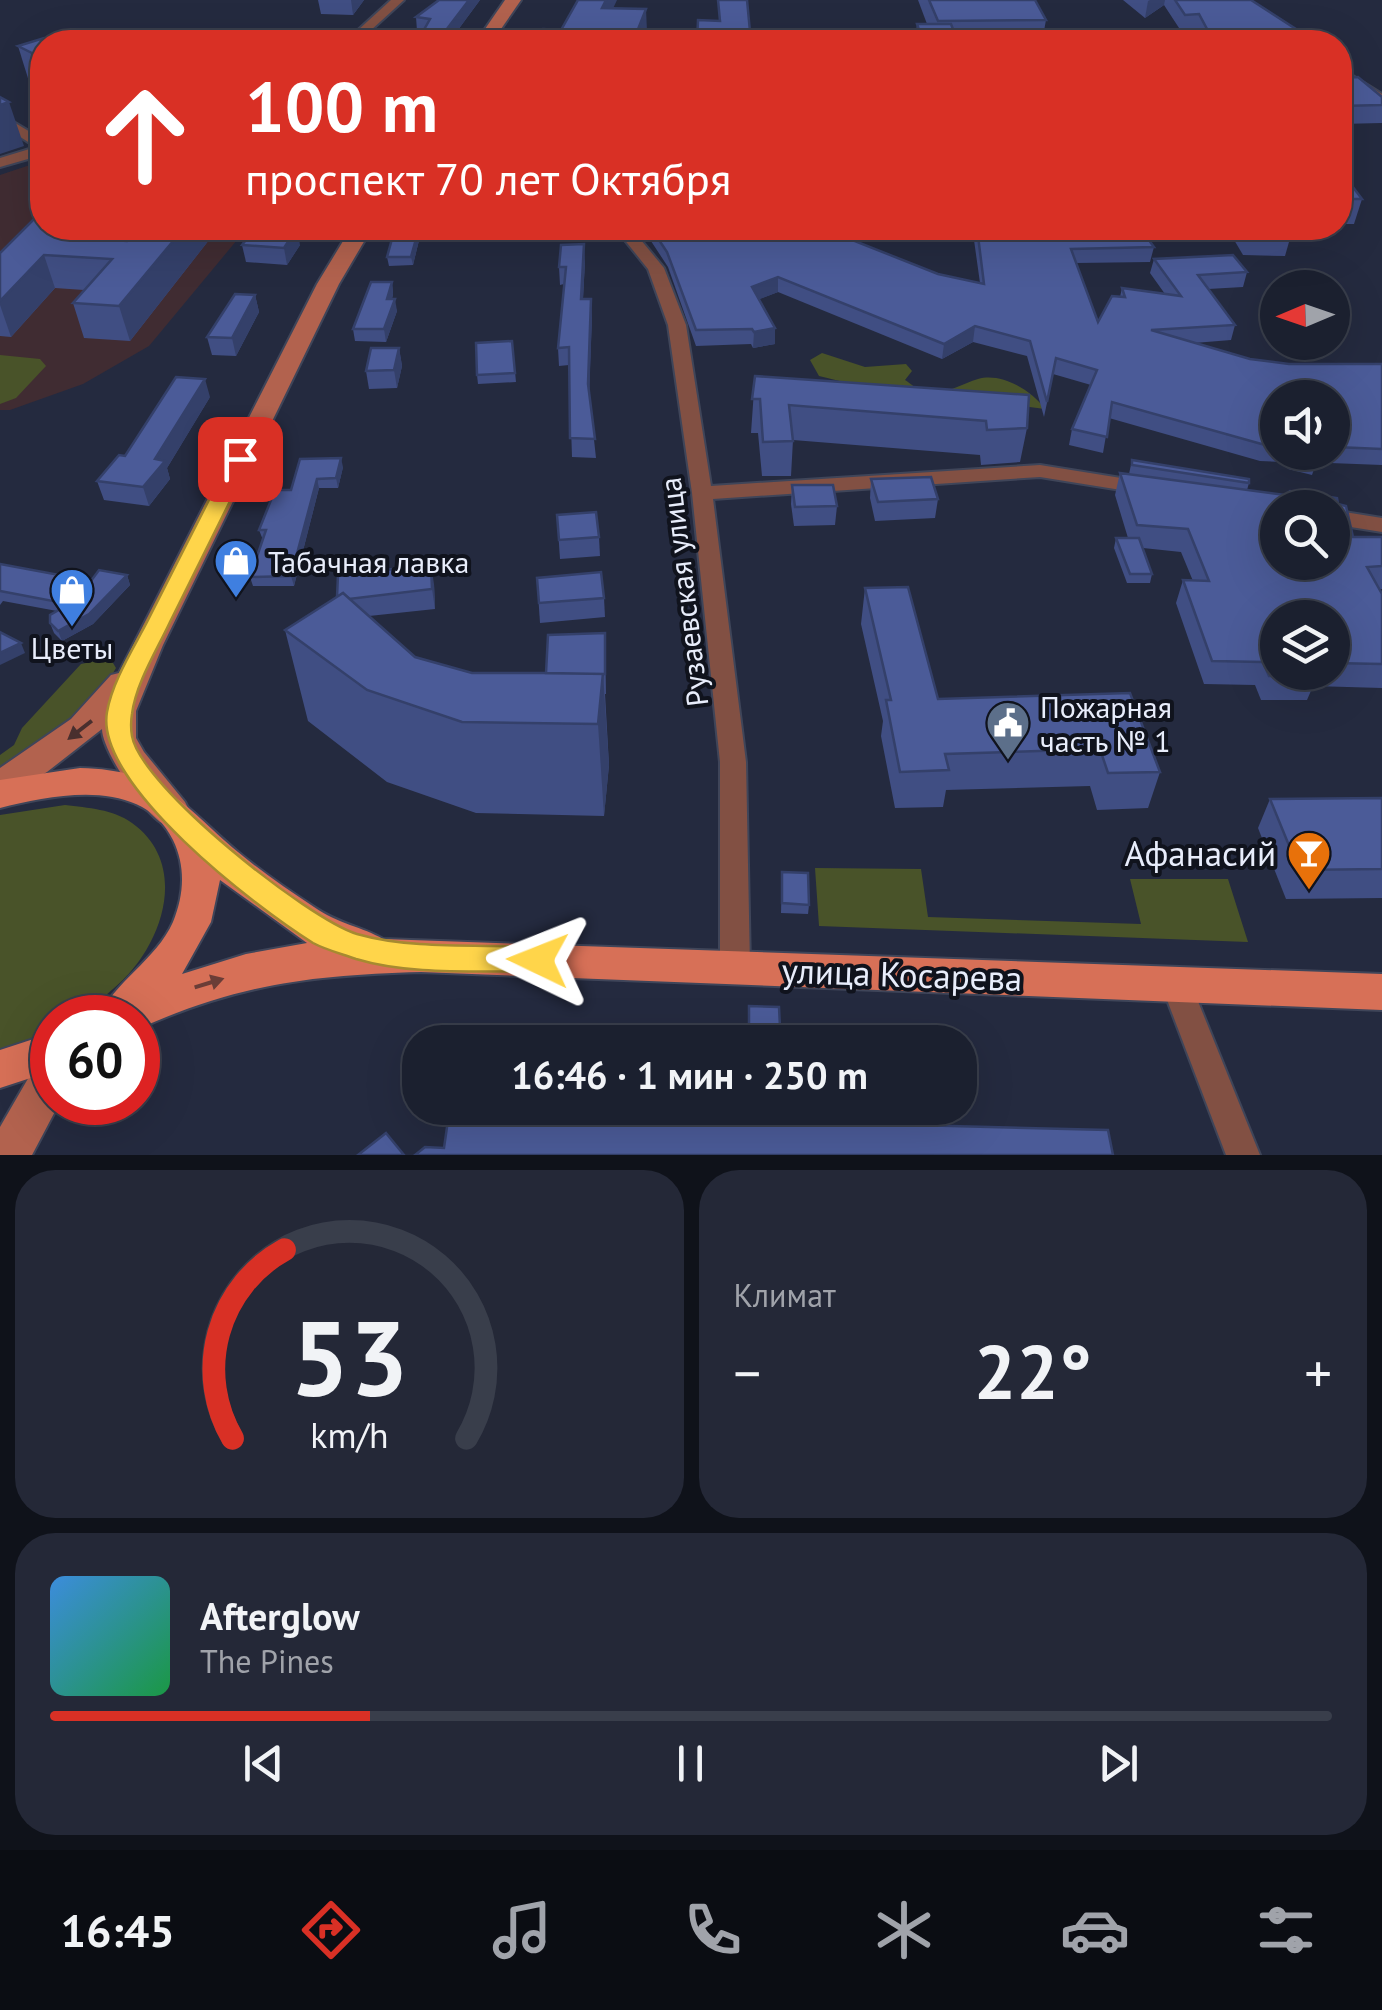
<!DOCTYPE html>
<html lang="ru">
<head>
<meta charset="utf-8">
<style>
	body { margin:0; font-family:"PT Sans",sans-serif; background:#242837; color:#f1f3f6; height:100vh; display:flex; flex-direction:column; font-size:38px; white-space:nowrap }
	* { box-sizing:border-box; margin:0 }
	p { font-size:32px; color:#a0a3aa }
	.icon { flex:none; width:55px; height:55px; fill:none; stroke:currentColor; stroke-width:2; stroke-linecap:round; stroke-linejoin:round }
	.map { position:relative; height:1155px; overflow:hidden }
	.drawer { display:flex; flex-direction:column; gap:15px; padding:15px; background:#0f121a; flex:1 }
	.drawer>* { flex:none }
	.banner { position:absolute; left:30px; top:30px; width:1322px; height:210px; border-radius:40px; box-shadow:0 10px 40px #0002,0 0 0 2px #393e4b; background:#d93025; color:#fff; overflow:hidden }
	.needle { width:65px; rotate:268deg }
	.buttons { position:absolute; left:1260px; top:270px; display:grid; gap:20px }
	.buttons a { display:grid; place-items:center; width:90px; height:90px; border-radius:50%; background:#1b202f; box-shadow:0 10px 40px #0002,0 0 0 2px #393e4b; font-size:50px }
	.speed { position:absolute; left:30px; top:995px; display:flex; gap:20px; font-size:50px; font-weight:700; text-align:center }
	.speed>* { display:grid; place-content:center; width:130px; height:130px; border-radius:50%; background:#1b202f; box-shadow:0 10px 40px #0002,0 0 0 2px #393e4b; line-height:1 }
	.speed .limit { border:15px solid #d22; background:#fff; color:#111 }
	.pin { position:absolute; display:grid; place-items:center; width:85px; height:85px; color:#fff; margin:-42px; border-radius:20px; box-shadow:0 5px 15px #0006 }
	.me { position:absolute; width:110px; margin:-55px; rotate:272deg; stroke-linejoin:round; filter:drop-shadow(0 0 8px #0008) }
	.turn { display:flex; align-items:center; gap:35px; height:210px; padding:0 50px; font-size:45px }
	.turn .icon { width:130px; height:130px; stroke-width:2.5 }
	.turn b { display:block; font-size:70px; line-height:85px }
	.big { font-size:75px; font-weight:700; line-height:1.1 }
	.drawer .tile { flex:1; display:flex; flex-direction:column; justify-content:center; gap:15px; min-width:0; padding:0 35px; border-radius:40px; background:#242837 }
	.drawer .dial { align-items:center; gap:0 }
	.dial svg { height:260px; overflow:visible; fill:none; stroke:#393e4b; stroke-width:7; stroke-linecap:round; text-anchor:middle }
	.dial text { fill:#f1f3f6; stroke:none }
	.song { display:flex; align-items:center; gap:30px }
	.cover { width:120px; height:120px; border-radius:15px; background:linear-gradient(135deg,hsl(210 70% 55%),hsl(140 70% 35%)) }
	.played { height:10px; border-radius:5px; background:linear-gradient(90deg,#d93025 25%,#393e4b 25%) }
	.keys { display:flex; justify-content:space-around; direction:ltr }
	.heat { display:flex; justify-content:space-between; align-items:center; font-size:55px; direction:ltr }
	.drawer .tiles { flex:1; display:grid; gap:15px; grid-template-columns:1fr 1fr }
	.tile:last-child { grid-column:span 2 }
	.trip { position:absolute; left:402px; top:1025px; width:575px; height:100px; border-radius:40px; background:#1b202f; box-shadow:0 10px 40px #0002,0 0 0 2px #393e4b; font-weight:700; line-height:100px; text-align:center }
	.tabs { display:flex; height:160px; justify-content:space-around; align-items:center; background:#0b0d13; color:#a0a3aa }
	.tabs .icon { width:70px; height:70px }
	.tabs .current { color:#d93025 }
	.tabs b { font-size:45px; color:#f1f3f6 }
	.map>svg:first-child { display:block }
	.education { fill:#402c32 }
	.green { fill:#495329 }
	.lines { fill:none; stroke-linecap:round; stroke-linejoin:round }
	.minor-casing { stroke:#3f4559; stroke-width:4 }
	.secondary-casing { stroke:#3f4559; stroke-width:4 }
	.primary-casing { stroke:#3f4559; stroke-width:4 }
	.minor { fill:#825043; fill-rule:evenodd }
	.secondary { fill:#b2624e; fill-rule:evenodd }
	.primary { fill:#d77057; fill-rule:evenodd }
	.wall { fill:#404e83; fill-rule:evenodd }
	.shaded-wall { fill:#34406a }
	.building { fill:#4b5b98; stroke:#34406a; stroke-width:2.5; fill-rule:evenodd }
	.oneway { fill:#492f2e }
	.oneway2 { fill:#6a3d37 }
	.route { fill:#ffd54a; stroke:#a68a30; stroke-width:2.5 }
	.labels { text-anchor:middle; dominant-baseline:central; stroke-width:8; stroke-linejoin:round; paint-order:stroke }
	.poi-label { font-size:30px; fill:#e8edfb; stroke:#10131d; text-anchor:start }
	.street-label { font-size:30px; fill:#e8edfb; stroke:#10131d }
	.near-poi-label { font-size:35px; fill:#e8edfb; stroke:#10131d; text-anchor:end }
	.near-street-label { font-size:35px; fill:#e8edfb; stroke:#10131d }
</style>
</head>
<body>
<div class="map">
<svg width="1382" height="1155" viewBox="0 0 1382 1155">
	<rect width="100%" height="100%" fill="#242a3f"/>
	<polygon class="education" points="42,161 42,228 247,228 149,346 83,384 10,410 0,410 0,175"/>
	<g class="green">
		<path d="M838,228H954V234C916,239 873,247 838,228Z"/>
		<path d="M822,353L865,367L906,364L912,371L905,380C910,383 918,391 925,392C944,396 961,384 978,379C1002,372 1032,391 1045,409L852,384L819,376L810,360Z"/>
		<polygon points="0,355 40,359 46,366 16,398 0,404"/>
		<polygon points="110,658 116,668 88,715 0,772 0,755 14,745 22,728 81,664"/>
		<path d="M65,805C88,808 113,809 132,823C192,866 161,950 113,989C103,997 88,1014 76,1017C69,1019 59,1017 52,1018V1031L0,1050V815Z"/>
		<polygon points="815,868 921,869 928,917 1141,924 1130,879 1228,879 1248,942 819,926"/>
	</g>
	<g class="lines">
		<defs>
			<g id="minor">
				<polygon points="391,0 404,0 358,42 345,42"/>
				<polygon points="1340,68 1382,94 1382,104 1340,78"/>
				<polygon points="0,114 42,139 42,155 0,167 0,158 36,147 0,124"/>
				<polygon points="615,228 631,228 664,268 686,325 711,486 1040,465 1146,482 1156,488 1146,494 1040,477 713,499 746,762 750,967 745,976 735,980 725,976 720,967 720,762 692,493 668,325 648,269"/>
				<polygon points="1332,510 1382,518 1382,532 1332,524"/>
				<polygon points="1176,971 1187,975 1191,984 1260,1155 1226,1155 1161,984 1165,975"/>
			</g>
			<g id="secondary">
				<polygon points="505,0 521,0 492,42 476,42"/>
				<path d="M351,228H372L339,284L163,645L136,711V738L144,752L185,802L190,812L185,822C177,824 170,827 162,823C143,812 102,750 102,729L47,772L0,798V768L71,719L111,675L119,673L317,284Z"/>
				<polygon points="52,1058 52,1102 60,1102 32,1155 0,1155 0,1127 37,1063"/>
			</g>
			<g id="primary">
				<path d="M80,768C164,770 180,803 238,852C262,872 288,890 314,907C338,924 363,927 383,939L1382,974V1010L421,972C312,975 238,984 138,1029V1018H98C114,982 156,960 173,922C184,895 186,867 173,840C142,777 56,794 0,808V780ZM220,880L307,943L246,954L182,974L211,922Z"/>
				<polygon points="52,1033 52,1071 0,1088 0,1050"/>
			</g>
		</defs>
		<use href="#minor" class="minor-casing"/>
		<use href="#secondary" class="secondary-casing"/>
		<use href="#primary" class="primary-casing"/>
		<use href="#minor" class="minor"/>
		<use href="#secondary" class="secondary"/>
		<use href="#primary" class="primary"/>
	</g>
	<g class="wall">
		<polygon points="318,0 364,0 353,15 321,14"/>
		<polygon points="480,0 449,42 417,42 423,32 417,31 416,17"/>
		<polygon points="918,0 1035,0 1046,20 1042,42 915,42 917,24 927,24"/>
		<polygon points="1123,0 1251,0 1316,42 1202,42 1195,30 1181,31 1164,5 1145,18"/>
		<polygon points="42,42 42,93 31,88 18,46"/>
		<polygon points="1340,66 1347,78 1382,97 1382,123 1340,124"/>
		<polygon points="1340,174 1362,199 1354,224 1340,224"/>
		<polygon points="42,228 103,228 106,236 102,240 127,241 140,228 206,228 209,240 130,341 84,338 73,303 84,290 55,288 11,337 0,336 0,253"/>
		<polygon points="422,228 413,265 389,266 387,257"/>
		<path d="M649,228H822L938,274L980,283L973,233L974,228H1140L1154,247L1150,262L1076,263L1098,322L1120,297L1122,288L1165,294L1150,273L1154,259L1247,272L1243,287L1208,289L1235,325L1231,340L1194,343L1250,359L1289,364H1382V465L1330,463L1326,457L1324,463H1316L1312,475L1288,469L1284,462L1260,461L1109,418L1103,453L1069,445L1072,429L1091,385L1053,374L1044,417L1027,356L973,342L942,359L778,292L759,299L775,344L753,348L751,344L696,346L668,267L649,238ZM1278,398H1332V452H1278Z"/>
		<polygon points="1227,228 1293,228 1285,256 1243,255"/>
		<polygon points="242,245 300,245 287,265 246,262"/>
		<polygon points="585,261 583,299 592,316 589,394 596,458 572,457 569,365 559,366 558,348 564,284 560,285 559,267"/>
		<polygon points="392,282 393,294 392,299 397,311 386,342 355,341 353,329"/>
		<polygon points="255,295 259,312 236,356 212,355 207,337"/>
		<polygon points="512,341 516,382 478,384 477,375"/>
		<polygon points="399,348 402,366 397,388 369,389 366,371"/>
		<polygon points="755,376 1027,428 1020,462 981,465 980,455 793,440 791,476 762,476 758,433 751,433"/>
		<polygon points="210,397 167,468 170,479 149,506 104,500 97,481 125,456"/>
		<path d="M1132,460L1249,483L1247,490L1338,504L1353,537H1382V589H1379L1382,594V688L1313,686L1307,700H1261L1255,685L1204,684L1176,603L1183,580L1193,581L1181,552L1143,548L1152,574L1150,583H1127L1114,548L1116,538H1128L1115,495L1120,473L1129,474ZM1332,618V672H1278Z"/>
		<polygon points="343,467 338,488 319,488 294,586 253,586 250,577 263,540 259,530 291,490"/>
		<polygon points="871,479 938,499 935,518 875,521 870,498"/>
		<polygon points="792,485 837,506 835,525 794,526 791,504"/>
		<polygon points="557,515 599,537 600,556 560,559"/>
		<polygon points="0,564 91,581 127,575 130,585 93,624 62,641 54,633 50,623 57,611 3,601 0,605"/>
		<polygon points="537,578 604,598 605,617 540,623"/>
		<polygon points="434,584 435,609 369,616 415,657 472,673 546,673 605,633 606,694 605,694 609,765 604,816 476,813 387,782 308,721 285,630 337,597"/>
		<polygon points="865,588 938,699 1130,693 1160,772 1148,808 1097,810 1090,786 946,790 943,807 895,808 881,736 883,721 861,624"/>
		<polygon points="1382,798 1382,898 1286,899 1258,828 1270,799"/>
		<polygon points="782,872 809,905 808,914 781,913"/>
		<polygon points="749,1006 780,1027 779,1036 749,1036"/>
	</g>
	<g class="shaded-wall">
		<polygon points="351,0 364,0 353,15"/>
		<polygon points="469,0 480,0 449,42 437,42"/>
		<polygon points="606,0 617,0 603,30 602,8"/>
		<polygon points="1150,0 1165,0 1164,5 1145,18 1148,1"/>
		<polygon points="646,9 647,31 642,42 633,42"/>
		<polygon points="9,102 24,146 0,154 0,105"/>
		<polygon points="73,228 103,228 106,236 86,257 63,237"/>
		<polygon points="184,228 206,228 209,240 130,341 119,306"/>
		<polygon points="297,228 300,245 287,265 284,248"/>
		<polygon points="419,228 422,228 413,265 411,257"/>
		<polygon points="584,244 585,261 582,317 581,299"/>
		<polygon points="44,255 55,288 11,337 0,305 0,301"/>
		<polygon points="778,277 778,292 752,302 752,287"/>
		<polygon points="392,282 393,294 389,311 387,299"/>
		<polygon points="255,295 259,312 236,356 232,338"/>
		<polygon points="395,299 397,311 386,342 384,329"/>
		<polygon points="591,299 592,316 589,402 588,384"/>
		<polygon points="975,326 973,342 942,359 944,344"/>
		<polygon points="775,328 775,344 753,348 754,332"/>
		<polygon points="399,348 402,366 397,388 394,370"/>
		<polygon points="205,379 210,397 167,468 170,479 149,506 143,487 155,459"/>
		<polygon points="341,458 343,467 338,488 336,478"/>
		<polygon points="317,479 319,488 294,586 291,576"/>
		<polygon points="431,565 434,584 435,609 432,589"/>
		<polygon points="127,575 130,585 93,624 62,641 58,631"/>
		<polygon points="21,643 25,653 0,665 0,653"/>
		<polygon points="603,673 609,765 604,816 598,724"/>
	</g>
	<g class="building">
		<polygon points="439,0 469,0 437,42 417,42 430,19 416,17"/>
		<polygon points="578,0 606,0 602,8 646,9 633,42 534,42 543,29 561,30"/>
		<polygon points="718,0 747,0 751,42 697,42 698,20 720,21"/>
		<polygon points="929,0 1035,0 1046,20 938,21"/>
		<polygon points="1175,0 1251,0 1316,42 1214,42 1199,14 1185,15"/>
		<polygon points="917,24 951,24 958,42 923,42"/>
		<polygon points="44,38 53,42 42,42 42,58 18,46"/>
		<polygon points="1340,66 1347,78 1358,77 1382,97 1382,105 1340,106"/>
		<polygon points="0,97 9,102 0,105"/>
		<polygon points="1340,174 1343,174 1362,199 1340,199"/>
		<polygon points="42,211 42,228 73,228 63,237 127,241 140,228 184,228 119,306 73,303 112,259 44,255 0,301 0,253"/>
		<polygon points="255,228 297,228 284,248 242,245"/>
		<polygon points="395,228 419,228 411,257 387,257"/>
		<polygon points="651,228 822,228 938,274 984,284 977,228 1140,228 1154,247 1071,249 1098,322 1112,296 1125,297 1122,288 1181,296 1154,259 1233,255 1247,272 1198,275 1235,325 1151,330 1250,359 1289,364 1382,364 1382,449 1335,447 1332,443 1332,398 1278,398 1278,446 1265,445 1112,402 1107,437 1072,429 1097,370 1056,358 1047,402 1030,341 975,326 944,344 778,277 752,287 775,328 754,332 752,329 696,330 667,252"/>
		<polygon points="584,244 581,299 591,299 588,384 595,439 570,438 569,347 558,348 566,267 559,267 561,245"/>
		<polygon points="371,282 392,282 387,299 395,299 384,329 353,329"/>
		<polygon points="235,294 255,295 232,338 207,337"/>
		<polygon points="512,341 515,373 477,375 476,343"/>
		<polygon points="371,348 399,348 394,370 366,371"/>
		<polygon points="755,376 1029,395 1027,428 987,430 986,421 789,405 793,441 763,442 760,399 752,399"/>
		<polygon points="176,377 205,379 155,459 165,461 143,487 97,481 119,455 125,456"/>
		<polygon points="1314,452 1317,459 1293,452"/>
		<polygon points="341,458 336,478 317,479 291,576 250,577 266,530 259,530 275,490 291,490 300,459"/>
		<polygon points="1132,460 1249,479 1249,483 1132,465"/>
		<path d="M1120,473L1285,495L1290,491L1337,498L1338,504L1346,506L1353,537H1382V566L1367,567L1382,594V664L1332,663V618H1278V672H1314L1316,677L1269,676L1263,662L1212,661L1183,580L1209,581L1188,529L1137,525ZM1278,508H1332V562H1278Z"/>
		<polygon points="931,477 938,499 878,502 871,479"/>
		<polygon points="792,485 833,485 837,506 795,507"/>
		<polygon points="596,512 599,537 559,540 557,515"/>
		<polygon points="1116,538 1139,538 1152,574 1130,574"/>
		<polygon points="0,564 91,581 99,570 127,575 89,614 58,631 50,623 50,615 69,604 0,591"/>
		<polygon points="431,565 432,589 349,599 343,593 337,597 338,575"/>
		<polygon points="601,572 604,598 539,603 537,578"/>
		<polygon points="908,587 938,699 1130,693 1160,772 1108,773 1100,749 945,754 949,770 900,772 886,700 891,700 865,588"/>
		<polygon points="343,593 415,657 472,673 603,673 598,724 462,722 367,690 285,630"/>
		<polygon points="0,632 21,643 0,653"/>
		<polygon points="605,633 605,674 546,673 548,635"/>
		<polygon points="1382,798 1382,869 1299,870 1270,799"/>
		<polygon points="782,872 808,873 809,905 782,903"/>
		<polygon points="749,1006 779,1007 780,1027 749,1026"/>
		<polygon points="449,1113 1108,1130 1113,1155 415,1155 425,1147 444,1148"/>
		<polygon points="386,1133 404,1155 358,1155"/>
	</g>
	<defs><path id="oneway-solid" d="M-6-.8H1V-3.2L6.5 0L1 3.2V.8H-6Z" transform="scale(2.5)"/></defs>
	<use class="oneway" href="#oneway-solid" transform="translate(80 730) rotate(142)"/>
	<use class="oneway2" href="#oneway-solid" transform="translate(209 983) rotate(-17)"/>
	<path class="route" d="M240,453L251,459C224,513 197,568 170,622C157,650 136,683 132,714C131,720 131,730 132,736C141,787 308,919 357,934C413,950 480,944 538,947L549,950L553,960L549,969L538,972C481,970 412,976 356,959C342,954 326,950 313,943C257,908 94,784 107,712C112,682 133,649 147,622C175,567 202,513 230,459Z"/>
	<defs>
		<symbol id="shop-pin" viewBox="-11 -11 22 30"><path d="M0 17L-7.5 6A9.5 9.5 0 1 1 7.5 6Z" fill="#3f7fe0" stroke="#10131d"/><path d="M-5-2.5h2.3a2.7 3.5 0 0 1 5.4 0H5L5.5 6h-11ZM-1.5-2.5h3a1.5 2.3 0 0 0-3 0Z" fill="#fff"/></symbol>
		<symbol id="civic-pin" viewBox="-11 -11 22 30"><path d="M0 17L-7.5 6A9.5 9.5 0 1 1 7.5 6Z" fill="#5c6f8a" stroke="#10131d"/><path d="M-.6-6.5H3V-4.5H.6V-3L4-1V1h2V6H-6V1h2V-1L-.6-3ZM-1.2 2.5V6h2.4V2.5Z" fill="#fff"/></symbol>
		<symbol id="bar-pin" viewBox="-11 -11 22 30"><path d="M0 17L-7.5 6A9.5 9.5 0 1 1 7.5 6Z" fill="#e8710a" stroke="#10131d"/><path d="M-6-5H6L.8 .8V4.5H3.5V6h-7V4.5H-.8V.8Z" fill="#fff"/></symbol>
	</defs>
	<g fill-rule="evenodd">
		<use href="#shop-pin" x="211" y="536" width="50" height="68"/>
		<use href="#shop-pin" x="47" y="565" width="50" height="68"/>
		<use href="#civic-pin" x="983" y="698" width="50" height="68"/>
		<use href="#bar-pin" x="1284" y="828" width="50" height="68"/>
	</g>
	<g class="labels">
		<g class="poi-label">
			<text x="268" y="561">Табачная лавка</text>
			<text x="72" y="647" text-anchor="middle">Цветы</text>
			<text x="1040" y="706">Пожарная<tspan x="1040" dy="34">часть № 1</tspan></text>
		</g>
		<g class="street-label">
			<text transform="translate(683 592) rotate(-97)">Рузаевская улица</text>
		</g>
		<g class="near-poi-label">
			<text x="1276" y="853">Афанасий</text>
		</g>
		<g class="near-street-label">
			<text transform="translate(902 974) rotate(2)">улица Косарева</text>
		</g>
	</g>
</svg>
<div class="buttons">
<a><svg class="needle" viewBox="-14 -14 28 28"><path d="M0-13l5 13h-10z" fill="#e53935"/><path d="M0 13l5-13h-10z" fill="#a0a3aa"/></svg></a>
<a><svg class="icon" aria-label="sound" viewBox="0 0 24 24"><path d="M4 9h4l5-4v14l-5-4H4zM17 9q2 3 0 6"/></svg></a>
<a><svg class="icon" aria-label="search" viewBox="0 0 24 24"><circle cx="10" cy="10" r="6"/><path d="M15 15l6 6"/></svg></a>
<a><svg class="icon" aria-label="layers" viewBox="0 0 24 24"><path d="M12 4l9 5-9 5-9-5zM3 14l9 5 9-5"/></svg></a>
</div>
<div class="speed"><div class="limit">60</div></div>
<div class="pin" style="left:240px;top:459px;background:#d93025"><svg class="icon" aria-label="arrive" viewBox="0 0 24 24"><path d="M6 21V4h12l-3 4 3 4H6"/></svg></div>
<svg class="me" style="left:538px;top:960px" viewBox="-20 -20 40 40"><path d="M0-17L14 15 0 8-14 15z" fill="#ffd54a" stroke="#fff" stroke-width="4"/></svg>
<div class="trip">16:46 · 1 мин · 250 m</div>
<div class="banner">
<div class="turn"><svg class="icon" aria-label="ahead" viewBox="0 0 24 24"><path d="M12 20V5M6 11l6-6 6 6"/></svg><div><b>100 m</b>проспект 70 лет Октября</div></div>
</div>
</div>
<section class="drawer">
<div class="tiles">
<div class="tile dial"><svg viewBox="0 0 100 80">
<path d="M14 69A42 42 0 1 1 86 69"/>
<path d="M14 69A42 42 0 0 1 30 11" stroke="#d93025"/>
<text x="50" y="56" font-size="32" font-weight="700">53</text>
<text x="50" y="72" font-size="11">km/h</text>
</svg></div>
<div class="tile"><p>Климат</p>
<div class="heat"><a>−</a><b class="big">22°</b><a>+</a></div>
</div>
<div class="tile">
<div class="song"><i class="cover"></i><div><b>Afterglow</b><p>The Pines</p></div></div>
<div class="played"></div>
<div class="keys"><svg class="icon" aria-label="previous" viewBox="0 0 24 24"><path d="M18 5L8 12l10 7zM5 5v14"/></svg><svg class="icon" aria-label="pause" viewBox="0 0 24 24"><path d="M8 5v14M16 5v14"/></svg><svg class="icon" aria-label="next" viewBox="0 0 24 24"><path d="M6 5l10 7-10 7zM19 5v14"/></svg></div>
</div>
</div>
</section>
<nav class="tabs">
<b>16:45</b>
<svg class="icon current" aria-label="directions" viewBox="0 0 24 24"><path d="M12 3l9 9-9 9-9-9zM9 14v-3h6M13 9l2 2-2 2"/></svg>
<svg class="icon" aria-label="music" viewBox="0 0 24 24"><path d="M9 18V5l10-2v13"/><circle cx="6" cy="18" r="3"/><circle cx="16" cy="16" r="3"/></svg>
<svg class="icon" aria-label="phone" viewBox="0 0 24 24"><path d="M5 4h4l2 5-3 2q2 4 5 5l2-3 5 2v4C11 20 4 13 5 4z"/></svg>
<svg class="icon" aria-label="climate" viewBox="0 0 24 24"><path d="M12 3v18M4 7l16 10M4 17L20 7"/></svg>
<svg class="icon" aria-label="car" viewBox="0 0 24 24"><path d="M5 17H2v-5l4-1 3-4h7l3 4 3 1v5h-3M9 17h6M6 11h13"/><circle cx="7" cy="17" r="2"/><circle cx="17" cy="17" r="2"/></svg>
<svg class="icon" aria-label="filters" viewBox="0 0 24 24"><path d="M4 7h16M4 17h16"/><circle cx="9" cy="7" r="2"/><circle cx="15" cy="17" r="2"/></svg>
</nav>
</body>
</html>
